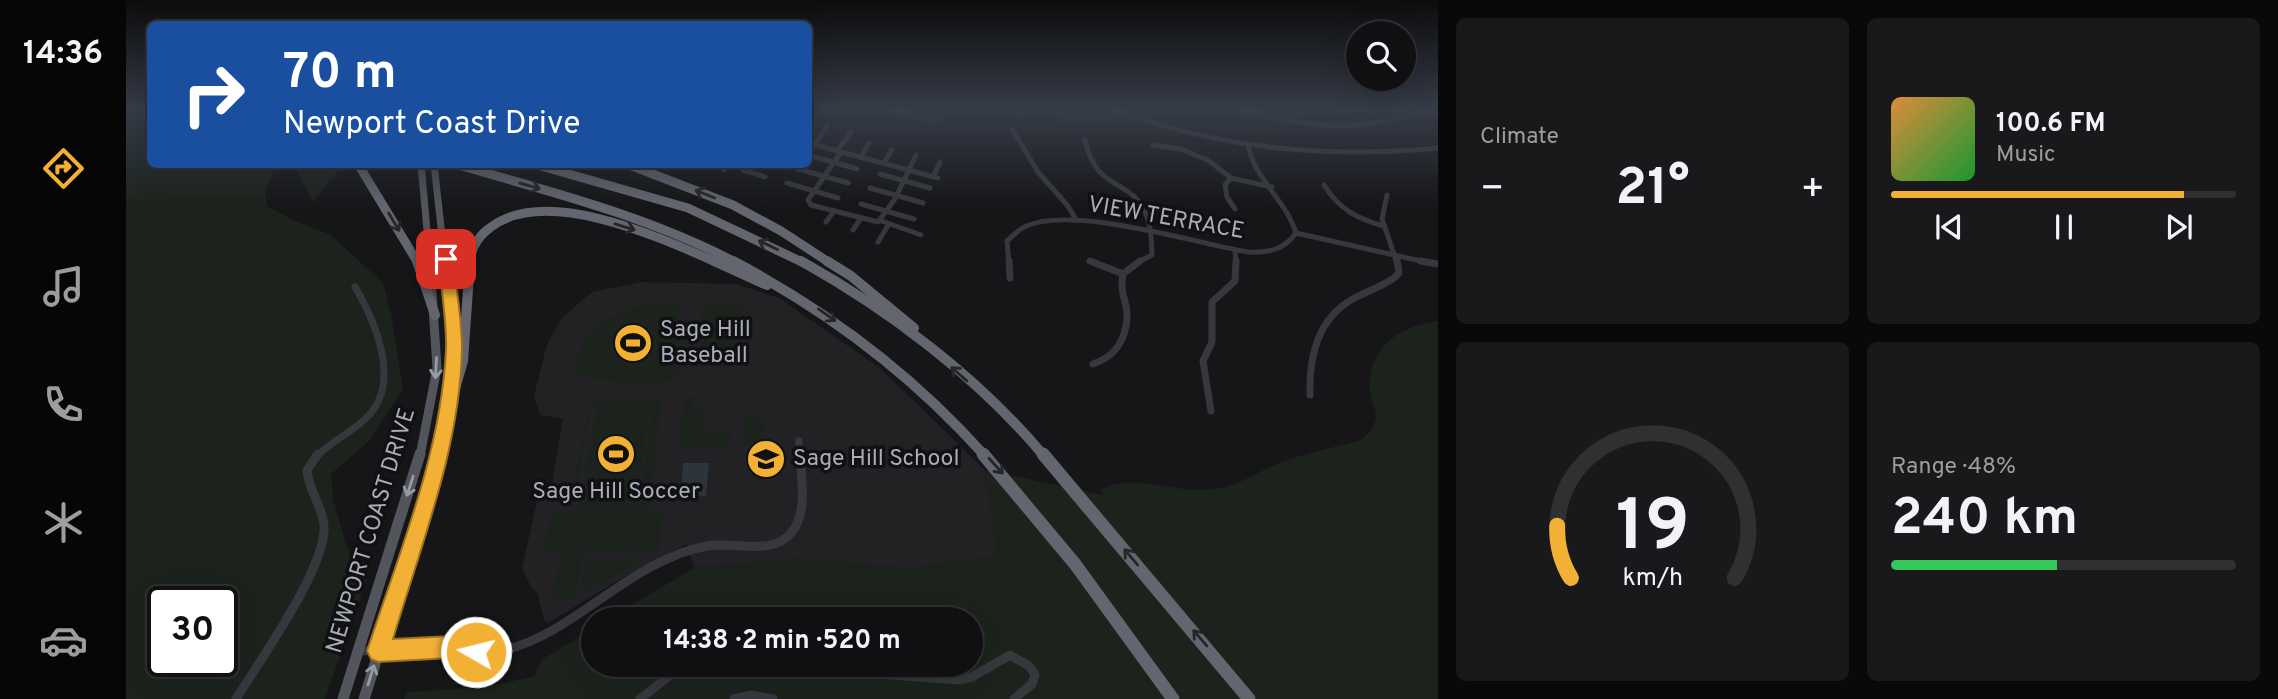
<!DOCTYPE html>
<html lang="en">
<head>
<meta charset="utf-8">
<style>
	body { margin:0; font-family:Overpass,sans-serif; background:#19191b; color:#f1f3f6; height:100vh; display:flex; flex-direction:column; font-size:26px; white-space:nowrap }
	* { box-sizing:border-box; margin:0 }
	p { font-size:23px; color:#9c9d9f }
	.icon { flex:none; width:38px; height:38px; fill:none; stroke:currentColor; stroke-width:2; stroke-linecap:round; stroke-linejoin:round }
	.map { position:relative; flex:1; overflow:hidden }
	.details { display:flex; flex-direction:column; gap:18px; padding:18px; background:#09090a; width:840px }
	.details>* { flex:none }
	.hud { position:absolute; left:21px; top:21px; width:665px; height:147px; border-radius:10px; box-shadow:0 7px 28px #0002,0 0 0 2px #303032; background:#1a4fa0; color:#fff; overflow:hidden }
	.controls { position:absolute; left:1220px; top:21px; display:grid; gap:14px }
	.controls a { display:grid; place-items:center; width:70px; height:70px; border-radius:50%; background:#101012; box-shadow:0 7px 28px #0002,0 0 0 2px #303032; font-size:35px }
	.speed { position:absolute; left:21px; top:586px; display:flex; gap:14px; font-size:35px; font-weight:700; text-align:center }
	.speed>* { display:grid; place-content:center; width:91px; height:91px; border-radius:50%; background:#101012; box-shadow:0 7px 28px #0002,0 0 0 2px #303032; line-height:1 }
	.speed .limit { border:4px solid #111; border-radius:10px; background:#fff; color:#111 }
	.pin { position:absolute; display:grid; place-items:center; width:60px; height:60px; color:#fff; margin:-30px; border-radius:14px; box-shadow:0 4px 10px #0006 }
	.me { position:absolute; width:77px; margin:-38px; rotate:278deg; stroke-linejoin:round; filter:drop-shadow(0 0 5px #0008) }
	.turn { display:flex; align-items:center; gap:24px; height:147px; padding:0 21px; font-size:32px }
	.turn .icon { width:91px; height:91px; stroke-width:2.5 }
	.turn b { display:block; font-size:49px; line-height:60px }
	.big { font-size:52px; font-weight:700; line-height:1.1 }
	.details .tile { flex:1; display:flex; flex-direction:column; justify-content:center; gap:10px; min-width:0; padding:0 24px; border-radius:10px; background:#19191b }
	.details .dial { align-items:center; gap:0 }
	.dial svg { height:182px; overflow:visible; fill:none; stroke:#303032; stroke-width:7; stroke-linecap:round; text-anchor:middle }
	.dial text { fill:#f1f3f6; stroke:none }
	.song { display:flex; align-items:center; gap:21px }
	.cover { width:84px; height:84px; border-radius:10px; background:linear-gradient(135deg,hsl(30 70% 55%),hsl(130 70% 35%)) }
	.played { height:7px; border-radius:4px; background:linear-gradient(90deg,#f2b134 85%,#303032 85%) }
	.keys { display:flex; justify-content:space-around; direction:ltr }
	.heat { display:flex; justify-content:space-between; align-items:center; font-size:38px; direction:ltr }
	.charge { height:10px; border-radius:5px; background:linear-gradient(90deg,#34c759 48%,#303032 0) }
	.details .tiles { flex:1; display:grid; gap:18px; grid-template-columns:repeat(2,1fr) }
	.trip { position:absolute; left:455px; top:607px; width:402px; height:70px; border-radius:35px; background:#101012; box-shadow:0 7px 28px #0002,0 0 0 2px #303032; font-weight:700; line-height:70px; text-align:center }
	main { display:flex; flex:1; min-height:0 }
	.menu { display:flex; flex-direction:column; width:126px; justify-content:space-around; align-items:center; background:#060607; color:#9c9d9f }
	.menu .icon { width:49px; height:49px }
	.menu .selected { color:#f2b134 }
	.menu b { font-size:32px; color:#f1f3f6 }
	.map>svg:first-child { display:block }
	.built { fill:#222225 }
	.green { fill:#1c231d; fill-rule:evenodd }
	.water { fill:#2c353c }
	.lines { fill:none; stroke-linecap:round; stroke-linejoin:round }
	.minor-far2 { stroke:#37383d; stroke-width:5 }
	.minor-far1 { stroke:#37383d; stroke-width:7 }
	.minor { stroke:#37383d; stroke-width:9 }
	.major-far2 { stroke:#53555c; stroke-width:7 }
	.major-far1 { stroke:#53555c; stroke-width:9 }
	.major { stroke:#53555c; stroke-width:11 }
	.highway-far2 { stroke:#63666e; stroke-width:9 }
	.highway-far1 { stroke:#63666e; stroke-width:10 }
	.highway { stroke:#63666e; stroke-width:13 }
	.oneway { stroke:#26262a }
	.oneway2 { stroke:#979ba6 }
	.route { fill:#f2b134; stroke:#9d7322; stroke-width:2 }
	.labels { text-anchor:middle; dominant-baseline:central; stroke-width:7; stroke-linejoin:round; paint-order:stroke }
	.street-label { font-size:23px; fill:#a8adb8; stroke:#111113 }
	.poi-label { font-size:23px; fill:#a8adb8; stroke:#111113; text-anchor:start }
</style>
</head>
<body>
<main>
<nav class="menu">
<b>14:36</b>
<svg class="icon selected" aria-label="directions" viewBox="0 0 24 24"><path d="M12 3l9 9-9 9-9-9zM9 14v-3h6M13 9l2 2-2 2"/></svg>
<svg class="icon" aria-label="music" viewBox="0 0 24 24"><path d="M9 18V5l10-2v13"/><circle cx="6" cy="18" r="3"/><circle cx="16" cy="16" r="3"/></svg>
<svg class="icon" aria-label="phone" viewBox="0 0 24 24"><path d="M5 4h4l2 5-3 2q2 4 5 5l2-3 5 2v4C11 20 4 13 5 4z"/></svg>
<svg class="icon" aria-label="climate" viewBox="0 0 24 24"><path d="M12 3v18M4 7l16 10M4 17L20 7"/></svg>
<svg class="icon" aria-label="car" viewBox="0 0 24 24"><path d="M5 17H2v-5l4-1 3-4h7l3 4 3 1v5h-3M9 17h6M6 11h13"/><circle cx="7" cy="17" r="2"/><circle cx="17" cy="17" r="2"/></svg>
</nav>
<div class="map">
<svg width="1312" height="699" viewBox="0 0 1312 699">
	<rect width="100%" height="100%" fill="#161618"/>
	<polygon class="built" points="516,282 610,284 653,298 754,368 859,470 872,556 781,569 677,559 568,568 561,544 496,578 422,623 418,620 411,592 406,589 396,568 411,501 424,496 437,419 414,415 408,396 421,344 436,318 466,292"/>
	<g class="green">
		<path d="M0,109H24V164L150,165L139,191L141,206L171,222L205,235L257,283L265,313L277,389L243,441L205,474L207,498L221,548L242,575L199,699H0ZM37,602H96V662H37Z"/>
		<polygon points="966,110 977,110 1012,123 965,123 935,127 930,124 944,113"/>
		<polygon points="168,165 217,165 187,202"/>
		<path d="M525,304H551L558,333L552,374C549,376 547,380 543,381C528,386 460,380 447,373C454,331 485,311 525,304Z"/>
		<polygon points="576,306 616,306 613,366 570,366"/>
		<path d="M1312,321V699H278L282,692L362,687L409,676L415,660L467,629V665H845V620L483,619L568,568L677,559L781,569L871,556L859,470L977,495L975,490C1007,472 1045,492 1081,490C1106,488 1124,477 1146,466C1173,454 1207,448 1235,440C1264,416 1241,407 1244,380C1248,342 1277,326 1312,321Z"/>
		<polygon points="562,396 577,398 567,400 566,410 576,411 575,430 605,430 604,447 553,448 558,401"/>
		<path d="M536,398L524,508H445L443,502L464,402L470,399ZM473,400L527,402L515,502L510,507L447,506L465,406Z"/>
		<polygon points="524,402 510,505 453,506 472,403"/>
		<polygon points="619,418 638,418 638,444 618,444"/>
		<polygon points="537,510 533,550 417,551 425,512"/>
		<polygon points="435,554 457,554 449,598 426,598"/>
		<polygon points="510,556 513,556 512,561 465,589 455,590 460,562 509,559"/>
	</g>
	<polygon class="water" points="557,463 583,463 580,496 555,495"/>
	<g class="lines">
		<g class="minor-far2">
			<polyline points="768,109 785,116 809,120"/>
			<path d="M987,109C1093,149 1200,159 1312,148"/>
			<path d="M1114,109C1157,122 1203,130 1248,123C1270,120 1290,112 1312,111"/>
			<polyline points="886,129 912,172 942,206 950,220"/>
			<path d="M959,140C970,192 1004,178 1019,212C1026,226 1025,240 1026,255L1010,263"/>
			<polyline points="682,143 812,178"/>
			<polyline points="688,145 701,126"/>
			<polyline points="1027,145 1055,149 1083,161 1105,178 1146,187"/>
			<polyline points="711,151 725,132"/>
			<polyline points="715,152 682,200 685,205 752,222 769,199 790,155"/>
			<polyline points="682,155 731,169"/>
			<polyline points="735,157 743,143"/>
			<polyline points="758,163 766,150"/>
			<polyline points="672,169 722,183"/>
			<polyline points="598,170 603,164"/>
			<polyline points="617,170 639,177"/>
			<polyline points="754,174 804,188"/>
			<polyline points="807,177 814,162"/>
			<polyline points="1105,178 1099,185 1101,197 1109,209"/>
			<polyline points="661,183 712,198"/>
			<path d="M1198,185C1213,209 1231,219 1258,226"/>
			<polyline points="744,188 797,203"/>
			<polyline points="1261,195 1256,219 1271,263"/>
			<polyline points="735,204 788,219"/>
			<polyline points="753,220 795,235"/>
			<polyline points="700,222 708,211"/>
			<polyline points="727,230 735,218"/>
			<polyline points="1170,233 1304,263"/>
			<polyline points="752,242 763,224"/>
			<polyline points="1109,250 1110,263"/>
			<polyline points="964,261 968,263"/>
			<path d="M883,263L881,241C886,237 892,230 898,227C945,204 1069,243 1122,252C1142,253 1158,250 1170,233C1160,200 1127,178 1122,144"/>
		</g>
		<g class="minor-far1">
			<polyline points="883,261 884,278"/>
			<polyline points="964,261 997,274"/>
			<polyline points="1295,261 1312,264"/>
			<path d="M967,364C989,356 999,342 1001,318C1002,302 993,294 997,274L1014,261"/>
			<path d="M1184,395C1183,359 1191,320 1225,300C1239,292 1255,287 1268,278L1273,273L1271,261"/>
			<polyline points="1085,411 1077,361 1086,342 1086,302 1109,281 1110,261"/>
			<polyline points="673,441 674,456"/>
			<path d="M191,456C206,440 228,432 243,415C275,381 249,321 229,287"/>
		</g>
		<g class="minor">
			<path d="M231,651C261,650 291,647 321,647C339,647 355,654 374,651C446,637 503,560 581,546C608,541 646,557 666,532C682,511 675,478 674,454"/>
			<polyline points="695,665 712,671 833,680 846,677 884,655 903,666 909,675 906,684 888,699"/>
			<path d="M110,699C135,659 194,576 198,532C200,511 182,491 181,470L192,454"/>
			<polyline points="514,699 557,665"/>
			<polyline points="608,699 625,695 647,699"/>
		</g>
		<g class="major-far2">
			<polyline points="295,164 304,263"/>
			<polyline points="308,164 319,263"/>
		</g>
		<g class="major-far1">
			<polyline points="319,261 327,327 324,392"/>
			<polyline points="294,456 311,368 304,261"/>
			<polyline points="311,456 319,423"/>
		</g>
		<g class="major">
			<polyline points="217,699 294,454"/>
			<polyline points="238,699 299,505 311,454"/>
		</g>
		<g class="highway-far2">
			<polyline points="232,164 292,263"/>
			<path d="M329,164C425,192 522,216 611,263"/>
			<polyline points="408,164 562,208 678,263"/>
			<polyline points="501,164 607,205 655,231 704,263"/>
			<path d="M344,263C345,247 352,236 365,227C421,185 535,238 592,263"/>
		</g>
		<g class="highway-far1">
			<polyline points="291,261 309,315"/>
			<polyline points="588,261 641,285"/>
			<path d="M607,261C702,311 787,375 859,456"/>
			<path d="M675,261C763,310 853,378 918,456"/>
			<polyline points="701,261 725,276 788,328"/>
			<polyline points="317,430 337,361 344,261"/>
		</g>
		<g class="highway">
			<polyline points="857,454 949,564 1047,699"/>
			<polyline points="917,454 1123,699"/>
		</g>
	</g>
	<defs><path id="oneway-shaft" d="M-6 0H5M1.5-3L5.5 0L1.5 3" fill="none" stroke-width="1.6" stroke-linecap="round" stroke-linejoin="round" transform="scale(1.75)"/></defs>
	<g class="oneway">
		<use href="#oneway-shaft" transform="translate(404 186) rotate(16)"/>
		<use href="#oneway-shaft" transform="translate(579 194) rotate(-158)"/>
		<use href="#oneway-shaft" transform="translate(268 222) rotate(59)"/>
		<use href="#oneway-shaft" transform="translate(499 227) rotate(17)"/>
		<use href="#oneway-shaft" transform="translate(642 245) rotate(-154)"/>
		<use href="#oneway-shaft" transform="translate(701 315) rotate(35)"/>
		<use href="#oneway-shaft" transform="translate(833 374) rotate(-139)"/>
		<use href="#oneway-shaft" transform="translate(870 466) rotate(48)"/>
		<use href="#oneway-shaft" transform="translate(1005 557) rotate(-130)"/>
		<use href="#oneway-shaft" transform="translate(1074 638) rotate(-131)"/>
	</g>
	<g class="oneway2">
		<use href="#oneway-shaft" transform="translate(310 368) rotate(93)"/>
		<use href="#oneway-shaft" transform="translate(284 486) rotate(108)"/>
		<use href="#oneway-shaft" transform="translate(245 675) rotate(-73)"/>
	</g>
	<linearGradient id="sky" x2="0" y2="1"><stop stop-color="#0c0c0d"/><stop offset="0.53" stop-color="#363c48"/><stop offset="1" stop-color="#363c48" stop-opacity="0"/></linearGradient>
	<rect width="1312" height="207" fill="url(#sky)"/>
	<path class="route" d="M320,254L327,259C330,288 336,319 336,349C334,448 295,545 267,639L325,636L358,644L361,652L358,660L350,663L325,658L252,662L245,659L241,651C273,553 315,453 320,350C321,320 315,288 312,259Z"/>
	<defs>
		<symbol id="stadium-disc" viewBox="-11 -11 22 22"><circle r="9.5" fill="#f2b134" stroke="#111113"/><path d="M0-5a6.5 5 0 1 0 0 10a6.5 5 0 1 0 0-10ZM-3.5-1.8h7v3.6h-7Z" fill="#111"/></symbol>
		<symbol id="school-disc" viewBox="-11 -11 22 22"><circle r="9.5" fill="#f2b134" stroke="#111113"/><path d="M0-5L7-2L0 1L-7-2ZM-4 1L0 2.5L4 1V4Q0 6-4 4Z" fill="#111"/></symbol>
	</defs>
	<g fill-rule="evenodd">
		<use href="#stadium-disc" x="485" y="321" width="44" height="44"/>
		<use href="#stadium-disc" x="468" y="432" width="44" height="44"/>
		<use href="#school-disc" x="618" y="437" width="44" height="44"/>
	</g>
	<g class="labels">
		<g class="street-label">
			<text transform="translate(1040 219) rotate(10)">VIEW TERRACE</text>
			<text transform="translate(246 531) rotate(-73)">NEWPORT COAST DRIVE</text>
		</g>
		<g class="poi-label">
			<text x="534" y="330">Sage Hill<tspan x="534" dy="26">Baseball</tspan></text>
			<text x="667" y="459">Sage Hill School</text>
			<text x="490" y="492" text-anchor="middle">Sage Hill Soccer</text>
		</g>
	</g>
</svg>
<div class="controls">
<a><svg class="icon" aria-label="search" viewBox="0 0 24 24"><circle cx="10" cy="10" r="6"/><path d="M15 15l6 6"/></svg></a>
</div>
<div class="speed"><div class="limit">30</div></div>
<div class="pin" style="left:320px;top:259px;background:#d93025"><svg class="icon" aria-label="arrive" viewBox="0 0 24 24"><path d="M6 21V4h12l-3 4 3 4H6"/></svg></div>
<svg class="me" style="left:350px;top:652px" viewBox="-20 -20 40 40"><circle r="17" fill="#f2b134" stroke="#fff" stroke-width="3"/><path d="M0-11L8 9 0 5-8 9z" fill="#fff"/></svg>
<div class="trip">14:38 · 2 min · 520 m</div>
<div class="hud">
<div class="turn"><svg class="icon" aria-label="right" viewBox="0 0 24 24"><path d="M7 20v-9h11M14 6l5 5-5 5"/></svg><div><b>70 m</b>Newport Coast Drive</div></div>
</div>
</div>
<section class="details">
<div class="tiles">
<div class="tile"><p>Climate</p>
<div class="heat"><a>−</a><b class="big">21°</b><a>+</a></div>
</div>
<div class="tile">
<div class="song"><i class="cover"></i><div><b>100.6 FM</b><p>Music</p></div></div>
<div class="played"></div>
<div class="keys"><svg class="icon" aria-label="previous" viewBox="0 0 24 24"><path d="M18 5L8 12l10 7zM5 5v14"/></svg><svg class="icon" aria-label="pause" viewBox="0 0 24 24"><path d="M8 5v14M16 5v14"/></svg><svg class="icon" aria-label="next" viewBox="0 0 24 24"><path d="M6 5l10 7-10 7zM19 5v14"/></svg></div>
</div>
<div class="tile dial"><svg viewBox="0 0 100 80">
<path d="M14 69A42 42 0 1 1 86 69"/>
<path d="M14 69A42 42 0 0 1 8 46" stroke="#f2b134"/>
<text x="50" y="56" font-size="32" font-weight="700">19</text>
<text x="50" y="72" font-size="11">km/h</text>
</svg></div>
<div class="tile"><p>Range · 48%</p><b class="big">240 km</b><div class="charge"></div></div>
</div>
</section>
</main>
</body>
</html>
